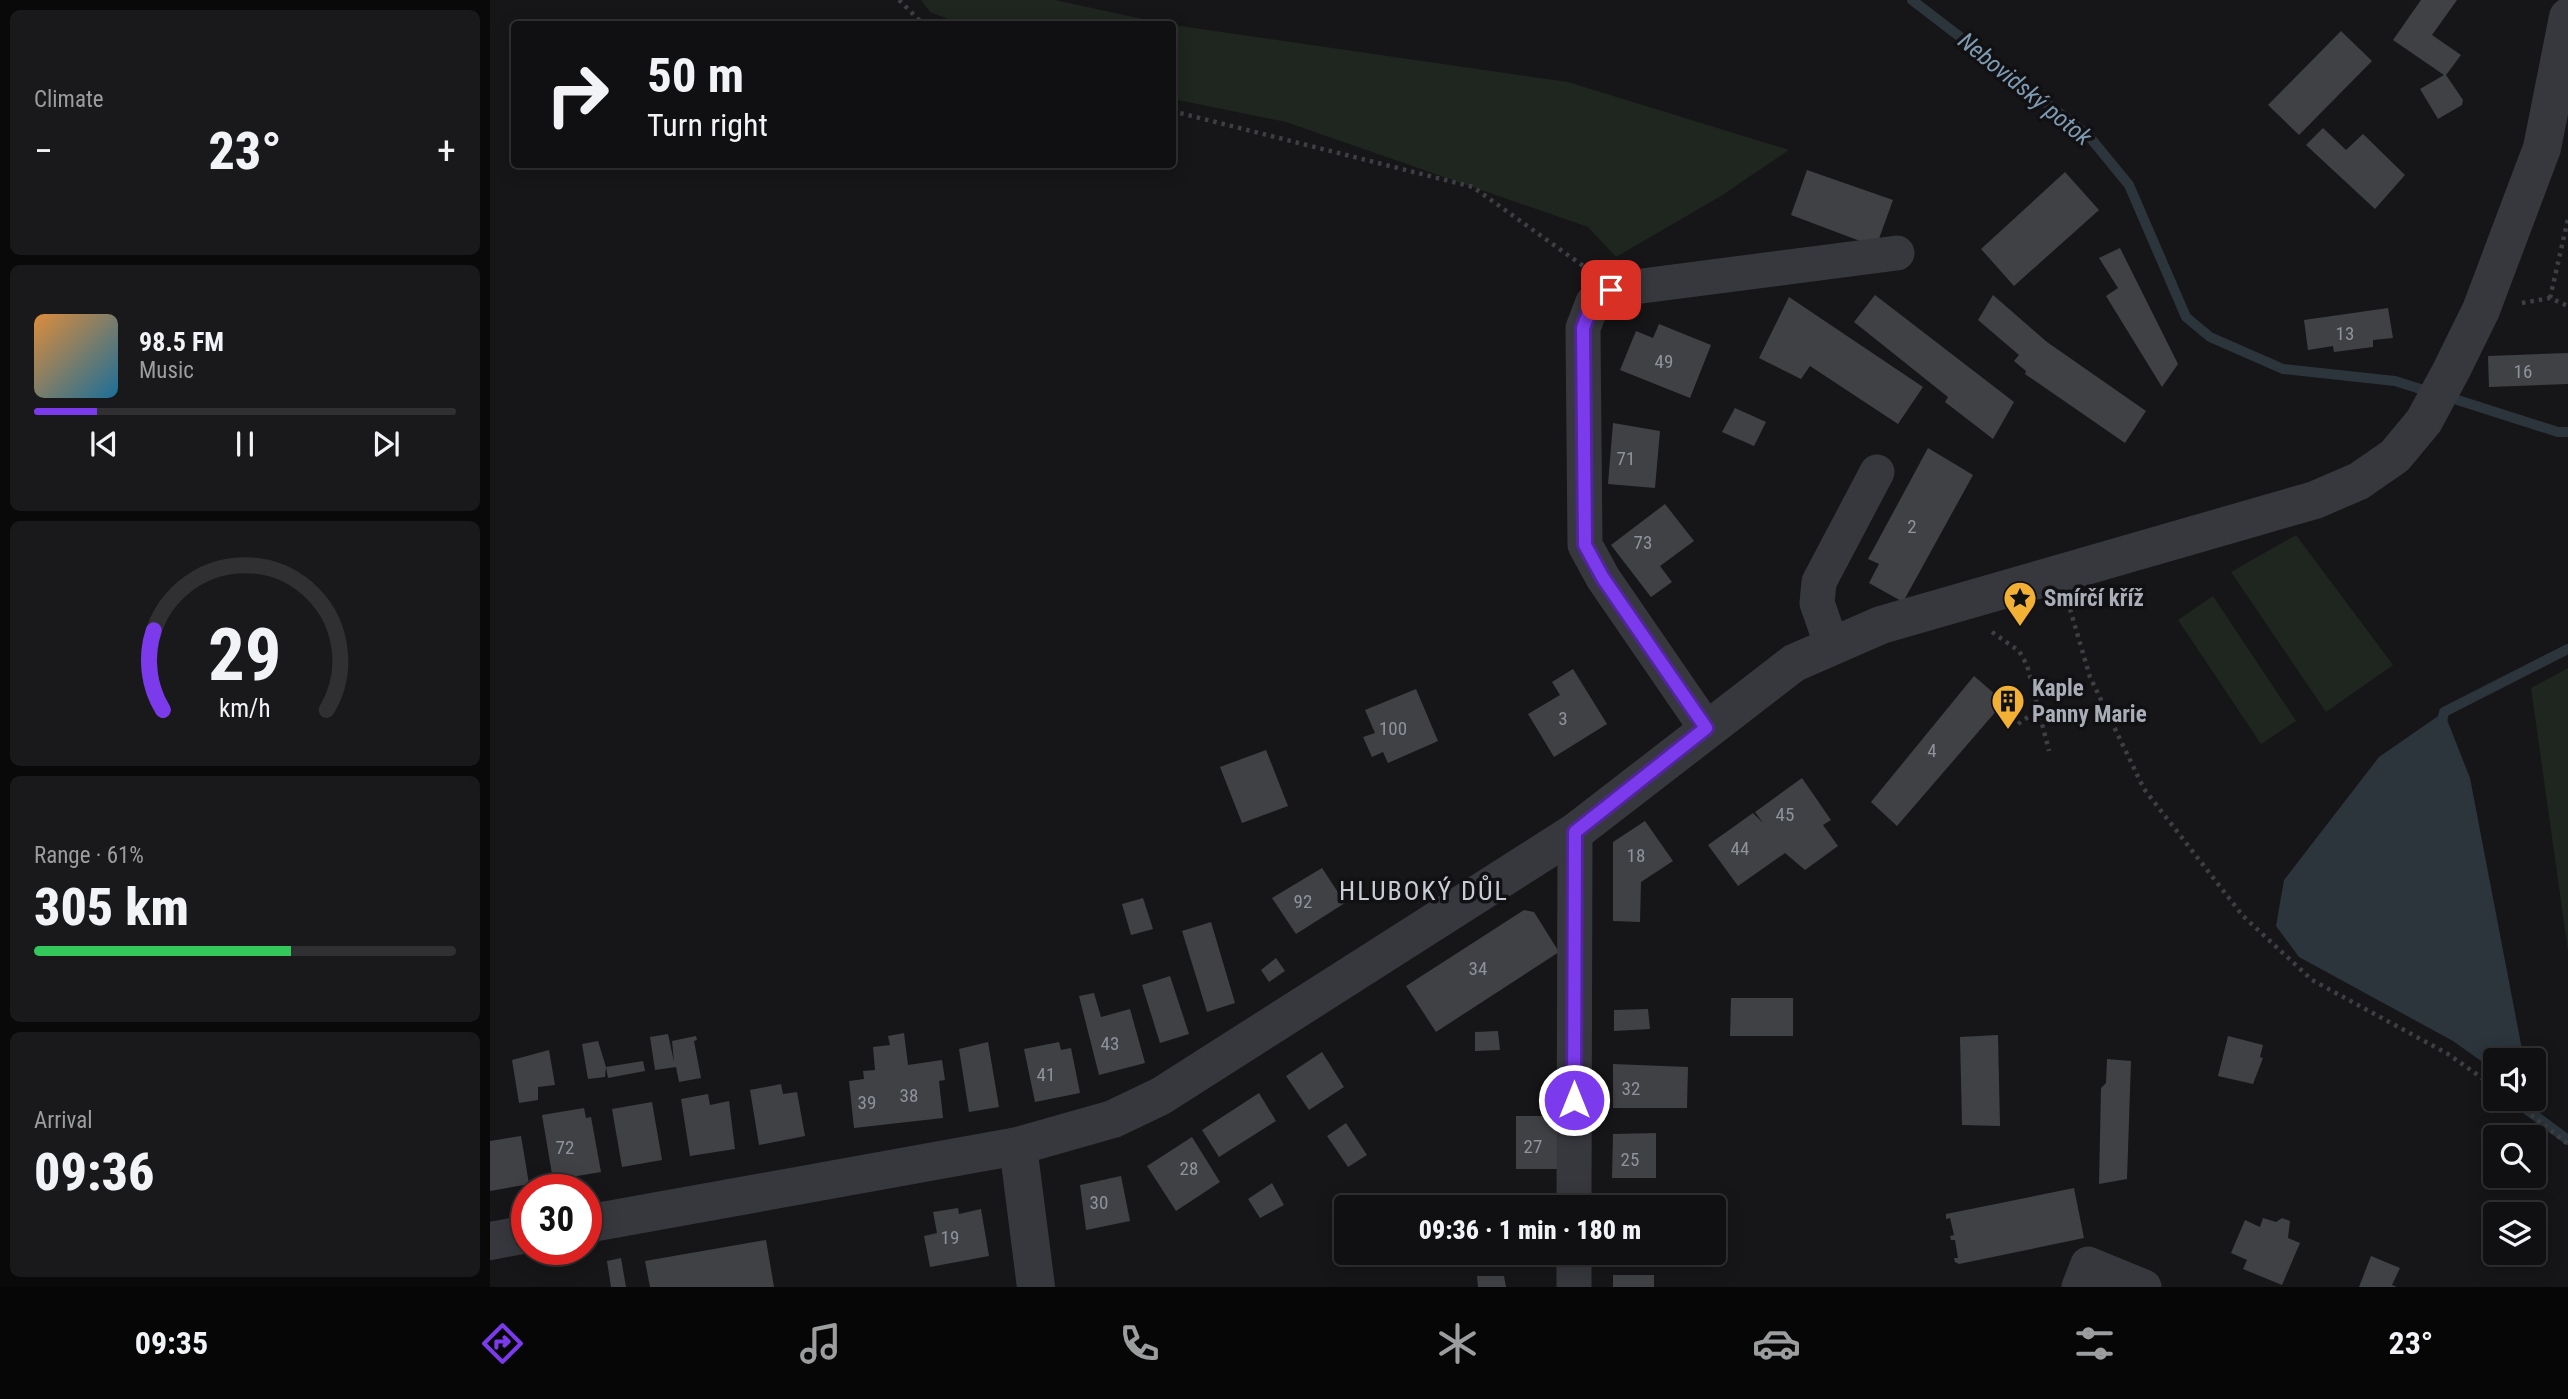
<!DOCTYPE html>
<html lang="en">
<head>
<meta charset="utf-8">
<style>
	body { margin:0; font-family:"Roboto Condensed",sans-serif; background:#19191b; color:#f1f3f6; height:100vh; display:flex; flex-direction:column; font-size:26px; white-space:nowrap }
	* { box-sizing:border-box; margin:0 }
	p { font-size:23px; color:#9c9d9f }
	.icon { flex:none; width:38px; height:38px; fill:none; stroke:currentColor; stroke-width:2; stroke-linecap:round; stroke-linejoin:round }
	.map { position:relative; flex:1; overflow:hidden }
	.side { display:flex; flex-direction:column; gap:10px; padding:10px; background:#09090a; width:490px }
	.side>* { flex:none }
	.guide { position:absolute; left:21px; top:21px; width:665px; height:147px; border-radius:7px; box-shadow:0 4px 18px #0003,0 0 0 2px #303032; background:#101012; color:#f1f3f6; overflow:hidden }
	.controls { position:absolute; left:1993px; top:1048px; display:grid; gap:14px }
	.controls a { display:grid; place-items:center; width:63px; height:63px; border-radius:7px; background:#101012; box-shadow:0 4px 18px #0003,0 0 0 2px #303032; font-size:35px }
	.speed { position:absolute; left:21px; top:1174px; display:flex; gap:14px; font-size:35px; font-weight:700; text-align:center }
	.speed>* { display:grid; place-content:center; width:91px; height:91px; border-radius:50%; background:#101012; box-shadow:0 4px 18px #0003,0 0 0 2px #303032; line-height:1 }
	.speed .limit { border:10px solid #d22; background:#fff; color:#111 }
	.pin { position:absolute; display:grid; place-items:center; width:60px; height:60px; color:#fff; margin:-30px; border-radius:14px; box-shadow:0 4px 10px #0006 }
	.me { position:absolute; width:77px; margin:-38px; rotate:0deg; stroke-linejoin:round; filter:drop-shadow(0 0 5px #0008) }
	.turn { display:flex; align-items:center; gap:24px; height:147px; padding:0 21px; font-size:32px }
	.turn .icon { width:91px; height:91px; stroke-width:2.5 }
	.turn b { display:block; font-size:49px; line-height:60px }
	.big { font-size:52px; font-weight:800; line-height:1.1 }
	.side .tile { flex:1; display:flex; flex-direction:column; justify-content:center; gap:10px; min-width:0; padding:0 24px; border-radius:10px; background:#19191b }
	.side .dial { align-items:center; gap:0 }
	.dial svg { height:182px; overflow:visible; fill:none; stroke:#303032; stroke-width:7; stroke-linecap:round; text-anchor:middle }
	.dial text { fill:#f1f3f6; stroke:none }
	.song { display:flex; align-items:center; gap:21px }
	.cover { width:84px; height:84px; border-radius:10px; background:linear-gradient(135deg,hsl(30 70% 55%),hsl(200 70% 35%)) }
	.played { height:7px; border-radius:4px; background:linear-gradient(90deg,#7c3aed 15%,#303032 15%) }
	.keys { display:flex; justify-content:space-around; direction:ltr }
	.heat { display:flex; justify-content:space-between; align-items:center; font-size:38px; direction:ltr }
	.charge { height:10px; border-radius:5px; background:linear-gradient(90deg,#34c759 61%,#303032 0) }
	.trip { position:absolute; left:844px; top:1195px; width:392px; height:70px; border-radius:7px; background:#101012; box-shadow:0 4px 18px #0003,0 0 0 2px #303032; font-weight:800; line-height:70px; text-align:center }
	.menu { display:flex; height:112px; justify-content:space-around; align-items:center; background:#060607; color:#9c9d9f }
	.menu .icon { width:49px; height:49px }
	.menu .active { color:#7c3aed }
	.menu b { font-size:32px; color:#f1f3f6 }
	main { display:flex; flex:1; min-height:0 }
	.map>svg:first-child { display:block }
	.green { fill:#1e261f }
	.water { fill:#2c353c }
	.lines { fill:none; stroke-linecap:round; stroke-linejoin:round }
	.stream { stroke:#2c353c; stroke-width:10 }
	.building { fill:#404145 }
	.path { stroke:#3d3f44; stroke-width:4.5; stroke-dasharray:3.5 5; stroke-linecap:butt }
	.minor { stroke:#37383d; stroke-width:35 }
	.tertiary { stroke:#37383d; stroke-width:38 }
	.route-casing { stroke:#51269a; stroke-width:18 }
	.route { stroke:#7c3aed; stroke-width:12 }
	.labels { text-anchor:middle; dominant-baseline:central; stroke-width:7; stroke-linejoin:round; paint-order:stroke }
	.number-label { font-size:19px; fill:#8e929b }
	.poi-label { font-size:23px; font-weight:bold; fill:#a8adb8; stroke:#111113; text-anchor:start }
	.water-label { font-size:24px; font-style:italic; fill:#7f9bb3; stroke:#111113 }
	.quarter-label { font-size:26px; letter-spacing:2px; fill:#c9ccd4; stroke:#111113 }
</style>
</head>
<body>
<main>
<section class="side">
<div class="tile"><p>Climate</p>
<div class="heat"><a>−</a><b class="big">23°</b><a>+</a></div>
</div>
<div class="tile">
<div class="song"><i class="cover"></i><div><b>98.5 FM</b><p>Music</p></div></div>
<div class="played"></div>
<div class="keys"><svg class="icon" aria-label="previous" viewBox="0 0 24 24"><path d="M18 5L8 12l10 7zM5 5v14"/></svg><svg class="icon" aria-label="pause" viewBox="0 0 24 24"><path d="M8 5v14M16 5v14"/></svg><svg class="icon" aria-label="next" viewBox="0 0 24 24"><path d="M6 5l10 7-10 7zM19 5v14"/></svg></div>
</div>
<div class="tile dial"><svg viewBox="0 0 100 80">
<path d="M14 69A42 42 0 1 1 86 69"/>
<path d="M14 69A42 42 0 0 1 10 34" stroke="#7c3aed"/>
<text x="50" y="56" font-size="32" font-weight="700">29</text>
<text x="50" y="72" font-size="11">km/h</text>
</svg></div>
<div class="tile"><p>Range · 61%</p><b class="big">305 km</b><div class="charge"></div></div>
<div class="tile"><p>Arrival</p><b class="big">09:36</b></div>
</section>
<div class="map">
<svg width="2078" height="1287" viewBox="0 0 2078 1287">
	<rect width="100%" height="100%" fill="#161618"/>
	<g class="green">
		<polygon points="431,0 565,0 676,24 471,24 440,12"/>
		<polygon points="683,25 1078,82 1299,150 1231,196 1126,257 1098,227 796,122 683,99"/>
		<polygon points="1806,535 1903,665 1836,712 1741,572"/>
		<polygon points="1723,596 1806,721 1771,744 1688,620"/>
		<polygon points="2078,668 2078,951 2041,688"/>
	</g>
	<polygon class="water" points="1954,712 1980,778 2034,1060 2006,1060 2005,1071 1963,1041 1809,957 1786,926 1794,880 1889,757"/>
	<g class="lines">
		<g class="stream">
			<polyline points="1422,0 1598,135 1639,185 1696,317 1720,337 1793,369 1905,381 1940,392"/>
			<polyline points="1955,396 2068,432 2078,432"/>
			<polyline points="1952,722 1954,712 2078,649"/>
			<polyline points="2028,1099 2032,1106 2078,1140"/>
		</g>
	</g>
	<g class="building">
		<polygon points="1931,0 1967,0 1942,35 1971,55 1956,75 1973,100 1972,105 1948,119 1930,89 1954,75 1903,40"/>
		<polygon points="1851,31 1882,61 1809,135 1778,105"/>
		<polygon points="1833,128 1856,150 1873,134 1915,175 1885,209 1816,145"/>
		<polygon points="1317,170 1403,200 1386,247 1301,215"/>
		<polygon points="1575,172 1609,210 1524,286 1491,249"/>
		<polygon points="1630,248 1688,364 1672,387 1616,296 1628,288 1609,258"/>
		<polygon points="1385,295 1524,402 1503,439 1455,402 1458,397 1364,322"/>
		<polygon points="1503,295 1557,342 1656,411 1635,443 1535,374 1536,371 1524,361 1529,355 1488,320"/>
		<polygon points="1299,297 1433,387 1408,424 1320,366 1311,379 1269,358"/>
		<polygon points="1898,308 1903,338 1883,340 1883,347 1844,352 1843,346 1818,350 1814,320"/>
		<polygon points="1169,324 1221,345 1200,398 1130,370 1146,331 1163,338"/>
		<polygon points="2078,353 2078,384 1999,387 1998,356"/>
		<polygon points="1245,408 1276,422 1264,446 1232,432"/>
		<polygon points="1123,423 1170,431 1165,488 1118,484"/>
		<polygon points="1438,448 1483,475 1413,602 1379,583 1389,564 1378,559"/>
		<polygon points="1175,504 1204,541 1170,566 1182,582 1161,597 1121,545"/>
		<polygon points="1083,669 1117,724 1064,757 1038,714 1070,695 1062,682"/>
		<polygon points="1484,676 1514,702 1407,826 1381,802"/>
		<polygon points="926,689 948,741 898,763 893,752 882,757 873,737 885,733 875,710"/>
		<polygon points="776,750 798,806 752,823 730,767"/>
		<polygon points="1312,778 1341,820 1333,825 1348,846 1315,870 1295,853 1248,886 1218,845 1263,813 1273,823 1265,812"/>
		<polygon points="1155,821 1183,861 1151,882 1150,922 1123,921 1123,842"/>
		<polygon points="832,868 855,903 806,934 782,898"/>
		<polygon points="653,898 663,929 641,935 632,904"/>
		<polygon points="1034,910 1044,912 1069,952 946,1032 916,986"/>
		<polygon points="721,922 745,1003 717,1012 692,931"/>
		<polygon points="786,958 795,971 779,982 771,970"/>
		<polygon points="680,976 699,1034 670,1043 652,985"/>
		<polygon points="604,993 611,1017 640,1009 655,1063 609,1075 589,996"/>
		<polygon points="1241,998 1303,998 1303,1036 1240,1036"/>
		<polygon points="1158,1009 1160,1029 1124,1031 1124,1010"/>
		<polygon points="1008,1031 1010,1050 985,1051 985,1032"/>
		<polygon points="414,1033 418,1065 452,1060 455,1080 449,1081 453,1118 364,1128 359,1081 374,1079 373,1071 385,1070 383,1047 400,1045 398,1036"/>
		<polygon points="178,1034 184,1062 182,1041 206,1036 207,1040 204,1041 211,1078 189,1082 186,1067 165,1070 160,1037"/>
		<polygon points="1508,1035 1510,1126 1472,1125 1470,1037"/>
		<polygon points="1738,1036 1773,1045 1770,1057 1773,1058 1763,1084 1728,1076"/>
		<polygon points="108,1041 116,1067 153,1061 155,1071 118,1078 116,1067 115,1077 98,1079 92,1044"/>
		<polygon points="498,1042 509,1107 479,1112 469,1049"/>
		<polygon points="569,1042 571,1050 581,1048 590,1093 545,1102 534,1049"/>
		<polygon points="59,1050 65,1085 48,1087 48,1100 29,1103 22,1060"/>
		<polygon points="832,1052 854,1087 819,1110 796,1076"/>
		<polygon points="1617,1059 1641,1061 1637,1179 1609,1184 1611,1088 1616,1083"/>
		<polygon points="1123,1064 1198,1067 1197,1108 1123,1108"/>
		<polygon points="291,1084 293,1094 307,1092 315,1136 269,1145 260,1090"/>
		<polygon points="769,1093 786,1121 729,1157 712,1130"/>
		<polygon points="218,1094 220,1105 239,1101 245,1149 200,1156 191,1099"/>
		<polygon points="162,1102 172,1160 132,1167 122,1109"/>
		<polygon points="94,1108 96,1118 101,1117 111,1172 63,1180 52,1115"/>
		<polygon points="1026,1116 1072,1116 1073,1169 1026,1169"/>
		<polygon points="856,1123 877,1155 858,1167 837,1136"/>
		<polygon points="1166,1133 1166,1178 1122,1178 1123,1134"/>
		<polygon points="31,1136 39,1184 0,1191 0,1141"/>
		<polygon points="702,1137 730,1182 686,1211 657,1166"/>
		<polygon points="631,1176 640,1221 596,1230 590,1185"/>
		<polygon points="782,1183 794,1205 770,1218 758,1199"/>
		<polygon points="1584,1188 1594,1238 1469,1264 1465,1262 1464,1258 1468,1258 1465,1240 1461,1240 1460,1236 1464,1235 1460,1218 1456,1219 1456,1214"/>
		<rect x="1026" y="1204" width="47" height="4"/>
		<polygon points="468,1208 469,1214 491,1209 499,1256 440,1267 434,1236 447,1233 443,1212"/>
		<polygon points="1773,1218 1786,1222 1792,1218 1800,1221 1798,1238 1810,1243 1792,1285 1753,1269 1757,1260 1741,1253 1755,1220 1770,1227"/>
		<polygon points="276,1240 284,1287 160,1287 155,1261"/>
		<polygon points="1881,1256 1910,1268 1902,1285 1907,1287 1869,1287"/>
		<polygon points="131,1258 136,1287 121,1287 117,1261"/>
		<rect x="1123" y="1275" width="41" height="12"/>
		<polygon points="987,1276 1014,1276 1016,1287 988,1287"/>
	</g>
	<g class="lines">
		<g class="path">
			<polyline points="409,0 433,24"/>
			<polyline points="682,111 983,187 1096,268"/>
			<polyline points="2060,298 2078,219"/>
			<polyline points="2032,303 2060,298 2078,306"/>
			<polyline points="1580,609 1600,677 1654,789 1753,916 1822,980 1958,1054 2006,1088"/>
			<polyline points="1502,632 1529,651 1537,665 1559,751"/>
			<polyline points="1528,724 1548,710"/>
			<polyline points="2021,1099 2078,1144"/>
		</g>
		<g class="minor">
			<polyline points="1342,646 1327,603 1329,582 1387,472"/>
			<polyline points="1216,728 1113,578 1095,545 1093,328 1103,302 1121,290 1407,253"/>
			<polyline points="1084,1208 1085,832"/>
			<polyline points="1084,1287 1084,1253"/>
			<polyline points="1589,1287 1598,1264 1654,1287"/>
		</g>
		<g class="tertiary">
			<polyline points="528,1146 546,1287"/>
			<polyline points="96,1224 528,1146 623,1119 671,1096 1085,832 1304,663 1391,625 1825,500 1869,481 1905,456 1934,421 1961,371 1991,310 2052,148 2078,17"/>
			<polyline points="0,1241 37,1234"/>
		</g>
	</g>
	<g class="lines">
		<defs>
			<polyline id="route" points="1084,1100 1085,832 1216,728 1113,578 1095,545 1093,328 1103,302 1121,290"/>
		</defs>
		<use href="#route" class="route-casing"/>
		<use href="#route" class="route"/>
	</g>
	<defs>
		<symbol id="sight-pin" viewBox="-11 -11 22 30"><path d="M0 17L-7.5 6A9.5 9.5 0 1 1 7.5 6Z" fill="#f2b134" stroke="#111113"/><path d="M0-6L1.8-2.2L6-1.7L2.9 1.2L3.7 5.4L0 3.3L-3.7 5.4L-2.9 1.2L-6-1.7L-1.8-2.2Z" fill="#111"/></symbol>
		<symbol id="building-pin" viewBox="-11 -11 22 30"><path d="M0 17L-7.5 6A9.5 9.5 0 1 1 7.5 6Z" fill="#f2b134" stroke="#111113"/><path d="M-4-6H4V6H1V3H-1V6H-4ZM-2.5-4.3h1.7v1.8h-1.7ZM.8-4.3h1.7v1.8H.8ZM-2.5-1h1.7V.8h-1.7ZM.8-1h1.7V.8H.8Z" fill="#111"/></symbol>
	</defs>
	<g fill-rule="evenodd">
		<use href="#sight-pin" x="1511" y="579" width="38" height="52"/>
		<use href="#building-pin" x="1499" y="682" width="38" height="52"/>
	</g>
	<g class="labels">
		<g class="number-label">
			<text x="1855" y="333">13</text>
			<text x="1174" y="361">49</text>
			<text x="2033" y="371">16</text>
			<text x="1136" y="458">71</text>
			<text x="1422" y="526">2</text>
			<text x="1153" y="542">73</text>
			<text x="1073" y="718">3</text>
			<text x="903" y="728">100</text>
			<text x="1442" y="750">4</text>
			<text x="1295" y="814">45</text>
			<text x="1250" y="848">44</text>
			<text x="1146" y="855">18</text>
			<text x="813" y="901">92</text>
			<text x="988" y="968">34</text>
			<text x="620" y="1043">43</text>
			<text x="556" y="1074">41</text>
			<text x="1141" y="1088">32</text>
			<text x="419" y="1095">38</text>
			<text x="377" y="1102">39</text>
			<text x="1043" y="1146">27</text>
			<text x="75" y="1147">72</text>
			<text x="1140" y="1159">25</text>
			<text x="699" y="1168">28</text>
			<text x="609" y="1202">30</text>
			<text x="460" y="1237">19</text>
		</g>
		<g class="poi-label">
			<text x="1554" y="598">Smírčí kříž</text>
			<text x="1542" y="688">Kaple<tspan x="1542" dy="26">Panny Marie</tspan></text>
		</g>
		<g class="water-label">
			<text transform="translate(1535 89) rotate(39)">Nebovidský potok</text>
		</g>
		<g class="quarter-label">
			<text x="934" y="891">HLUBOKÝ DŮL</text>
		</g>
	</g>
</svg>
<div class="controls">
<a><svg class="icon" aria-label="sound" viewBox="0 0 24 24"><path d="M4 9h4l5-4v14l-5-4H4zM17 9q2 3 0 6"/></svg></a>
<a><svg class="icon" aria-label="search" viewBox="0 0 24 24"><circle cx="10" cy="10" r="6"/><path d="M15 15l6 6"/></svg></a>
<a><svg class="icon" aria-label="layers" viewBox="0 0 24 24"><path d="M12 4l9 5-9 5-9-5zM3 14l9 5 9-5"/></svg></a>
</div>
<div class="speed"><div class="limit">30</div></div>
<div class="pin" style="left:1121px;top:290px;background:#d93025"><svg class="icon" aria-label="arrive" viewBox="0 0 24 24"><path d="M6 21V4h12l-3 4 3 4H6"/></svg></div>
<svg class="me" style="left:1084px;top:1100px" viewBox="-20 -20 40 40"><circle r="17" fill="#7c3aed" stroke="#fff" stroke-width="3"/><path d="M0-11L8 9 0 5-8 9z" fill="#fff"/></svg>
<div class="trip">09:36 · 1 min · 180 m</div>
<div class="guide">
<div class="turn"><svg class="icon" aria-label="right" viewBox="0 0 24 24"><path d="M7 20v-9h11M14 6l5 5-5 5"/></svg><div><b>50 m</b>Turn right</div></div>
</div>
</div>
</main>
<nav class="menu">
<b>09:35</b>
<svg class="icon active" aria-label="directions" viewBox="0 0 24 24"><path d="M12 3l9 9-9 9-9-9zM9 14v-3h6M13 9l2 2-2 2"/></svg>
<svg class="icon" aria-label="music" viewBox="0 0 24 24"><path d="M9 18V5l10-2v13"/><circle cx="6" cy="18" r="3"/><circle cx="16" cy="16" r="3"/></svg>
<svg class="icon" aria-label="phone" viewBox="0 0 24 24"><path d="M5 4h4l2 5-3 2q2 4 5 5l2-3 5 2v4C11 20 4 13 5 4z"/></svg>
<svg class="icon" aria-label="climate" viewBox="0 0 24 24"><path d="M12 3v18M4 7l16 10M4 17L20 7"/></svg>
<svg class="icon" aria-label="car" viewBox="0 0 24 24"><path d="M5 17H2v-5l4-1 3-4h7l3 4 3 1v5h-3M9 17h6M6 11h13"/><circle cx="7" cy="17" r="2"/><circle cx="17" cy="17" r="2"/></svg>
<svg class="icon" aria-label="filters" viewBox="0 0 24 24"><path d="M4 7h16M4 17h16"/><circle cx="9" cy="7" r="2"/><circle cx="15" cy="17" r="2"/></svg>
<b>23°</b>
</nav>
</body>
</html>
